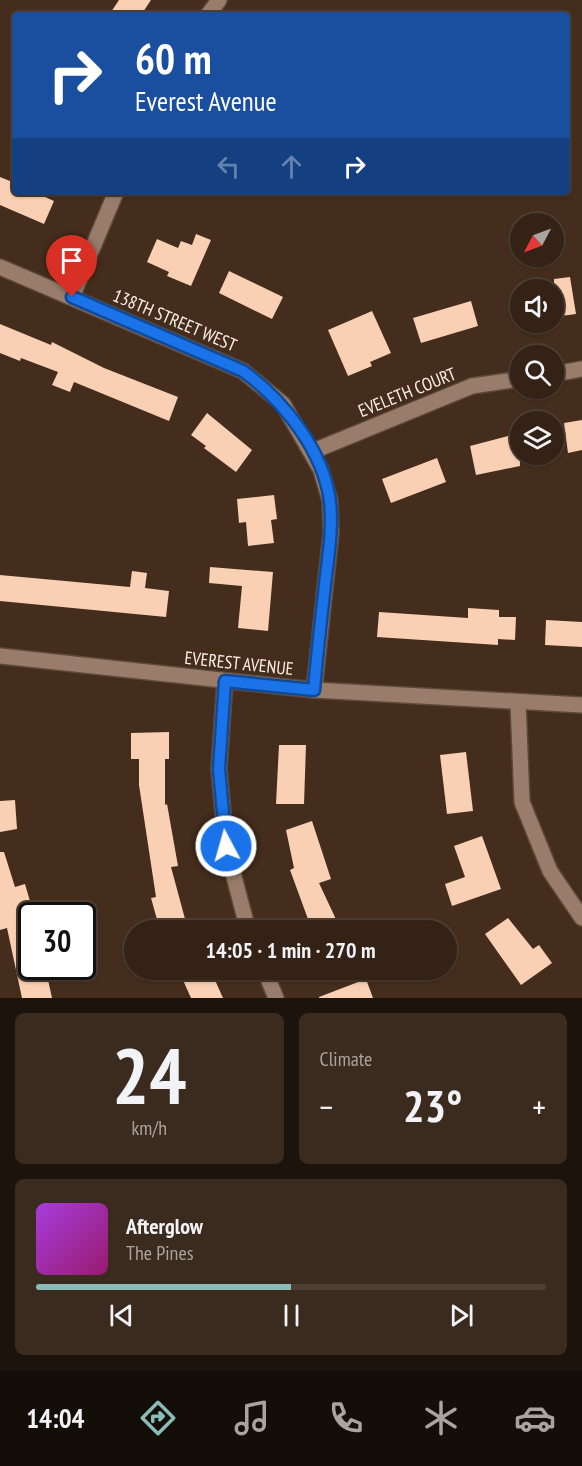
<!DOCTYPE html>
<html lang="en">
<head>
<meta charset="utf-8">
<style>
	body { margin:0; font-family:"PT Sans Narrow",sans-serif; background:#3b2a1e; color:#f1f3f6; height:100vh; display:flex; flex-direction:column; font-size:22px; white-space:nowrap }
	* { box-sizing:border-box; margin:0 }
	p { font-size:20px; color:#a9a4a0 }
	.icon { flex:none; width:33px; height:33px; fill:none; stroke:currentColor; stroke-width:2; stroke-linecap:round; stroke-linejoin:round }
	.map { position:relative; height:998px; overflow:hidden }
	.details { display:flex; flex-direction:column; gap:15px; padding:15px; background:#1c130c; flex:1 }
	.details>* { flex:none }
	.top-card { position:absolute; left:12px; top:12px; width:558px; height:183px; border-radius:6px; box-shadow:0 2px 4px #0004,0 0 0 2px #4e3f34; background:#1a4fa0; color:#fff; overflow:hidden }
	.needle { width:39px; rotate:229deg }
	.buttons { position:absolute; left:510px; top:213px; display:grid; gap:12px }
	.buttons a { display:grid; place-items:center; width:54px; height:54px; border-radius:50%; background:#332215; box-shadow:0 2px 4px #0004,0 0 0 2px #4e3f34; font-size:30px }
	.speed { position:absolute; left:18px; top:902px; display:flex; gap:12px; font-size:30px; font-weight:700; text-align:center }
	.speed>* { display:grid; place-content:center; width:78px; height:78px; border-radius:50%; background:#332215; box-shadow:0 2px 4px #0004,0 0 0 2px #4e3f34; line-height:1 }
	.speed .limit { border:3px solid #111; border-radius:9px; background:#fff; color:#111 }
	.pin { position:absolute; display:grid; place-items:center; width:51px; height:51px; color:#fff; margin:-62px -26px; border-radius:50% 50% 50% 0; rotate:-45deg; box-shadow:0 0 6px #0007 }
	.pin .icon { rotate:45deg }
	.me { position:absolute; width:66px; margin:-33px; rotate:354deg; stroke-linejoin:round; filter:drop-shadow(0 0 4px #0008) }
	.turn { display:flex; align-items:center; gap:21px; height:126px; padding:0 24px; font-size:27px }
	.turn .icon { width:78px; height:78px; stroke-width:2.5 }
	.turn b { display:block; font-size:42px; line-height:51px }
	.lanes { display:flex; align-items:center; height:57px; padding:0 24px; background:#0003; justify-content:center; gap:30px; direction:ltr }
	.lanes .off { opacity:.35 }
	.big { font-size:45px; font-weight:700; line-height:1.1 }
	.details .tile { flex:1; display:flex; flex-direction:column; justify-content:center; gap:9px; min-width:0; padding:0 21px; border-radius:9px; background:#3b2a1e }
	.details .dial { align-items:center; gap:0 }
	.dial b { font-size:78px; line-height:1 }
	.song { display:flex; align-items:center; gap:18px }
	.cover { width:72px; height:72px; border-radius:9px; background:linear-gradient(135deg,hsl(280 70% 55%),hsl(320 70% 35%)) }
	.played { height:6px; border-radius:3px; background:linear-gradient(90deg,#8bbbb9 50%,#4e3f34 50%) }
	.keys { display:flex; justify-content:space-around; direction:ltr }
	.heat { display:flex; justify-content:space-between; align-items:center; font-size:33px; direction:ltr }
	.details .tiles { flex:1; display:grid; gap:15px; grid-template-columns:1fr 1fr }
	.tile:last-child { grid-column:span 2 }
	.trip { position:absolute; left:124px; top:920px; width:333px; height:60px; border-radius:30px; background:#332215; box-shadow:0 2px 4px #0004,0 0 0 2px #4e3f34; font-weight:700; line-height:60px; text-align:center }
	.tabs { display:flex; height:96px; justify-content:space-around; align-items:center; background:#140e08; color:#a9a4a0 }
	.tabs .icon { width:42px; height:42px }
	.tabs .active { color:#8bbbb9 }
	.tabs b { font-size:27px; color:#f1f3f6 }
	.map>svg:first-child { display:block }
	.building { fill:#f9d0b3 }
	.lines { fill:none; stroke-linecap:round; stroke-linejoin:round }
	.minor-casing { stroke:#5d493a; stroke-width:18 }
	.minor { stroke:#997d6a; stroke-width:15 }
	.route-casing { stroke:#114b97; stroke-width:15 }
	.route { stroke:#1a73e8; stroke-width:10 }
	.labels { text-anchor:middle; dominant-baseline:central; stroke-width:6; stroke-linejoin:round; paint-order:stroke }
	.street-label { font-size:18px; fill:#fdeee3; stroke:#442d1c }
</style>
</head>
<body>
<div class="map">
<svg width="582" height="998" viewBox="0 0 582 998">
	<rect width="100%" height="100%" fill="#442d1c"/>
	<g class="building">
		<polygon points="119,0 151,0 141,15 109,15"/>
		<polygon points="0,177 15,183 15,192 34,192 54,201 44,224 0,205"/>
		<polygon points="196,234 211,240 191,286 167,276 169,272 147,262 157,239 178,248 181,241 192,245"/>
		<polygon points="229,271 283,297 272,319 219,293"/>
		<polygon points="570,277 576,314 554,317 554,279"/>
		<polygon points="471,301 478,326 421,343 413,318"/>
		<polygon points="372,311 391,353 370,362 372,366 348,376 328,330"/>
		<polygon points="0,324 51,345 52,342 104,368 178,397 169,421 74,382 70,392 52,385 58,372 21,358 20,361 0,353"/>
		<polygon points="207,413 252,450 236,472 204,448 206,446 191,435"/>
		<polygon points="582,420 582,450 568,453 564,423"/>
		<polygon points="520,433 520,466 476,475 470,446"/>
		<polygon points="437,458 446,482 391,503 382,479"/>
		<polygon points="274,495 277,519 271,520 274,543 248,546 246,522 239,523 237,499"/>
		<polygon points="210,567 273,572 268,631 238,628 242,586 209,583"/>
		<polygon points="132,571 147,573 145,588 169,591 166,617 0,601 0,575 130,587"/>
		<polygon points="468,608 499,610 499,617 516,617 515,640 498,639 498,645 377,637 379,612 468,618"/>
		<polygon points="546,620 582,622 582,647 545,645"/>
		<polygon points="169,732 169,759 165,759 165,805 167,804 178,866 171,867 188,930 160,930 151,898 156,897 139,785 139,759 131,759 131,733"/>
		<polygon points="279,745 306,745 304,804 276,804"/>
		<polygon points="466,752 473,811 447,814 440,755"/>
		<polygon points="15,800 17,829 0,832 0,801"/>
		<polygon points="312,821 331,879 319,883 341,930 312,930 290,870 294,868 286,830"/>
		<polygon points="482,836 501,889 452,906 445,884 465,877 454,846"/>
		<polygon points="0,852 4,852 15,887 25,884 32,908 32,966 45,966 52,998 22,998 7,928 0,930"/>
		<polygon points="508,918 533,949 539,945 552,963 521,985 485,934"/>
		<polygon points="178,969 210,969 223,998 191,998"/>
		<polygon points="366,979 373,998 319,998 319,997"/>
	</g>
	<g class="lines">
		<defs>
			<g id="minor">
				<polyline points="208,15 219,0"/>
				<polyline points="0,267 243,371 283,404 321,470 330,501 331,533 314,690"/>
				<polyline points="72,297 116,192"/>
				<polyline points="554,374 582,369"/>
				<polyline points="311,452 472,386 520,379"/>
				<polyline points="0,656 314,690 582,705"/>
				<polyline points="225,681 219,769 226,846 248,930"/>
				<polyline points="518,702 522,802 550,871 582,918"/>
				<polyline points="264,969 276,998"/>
			</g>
		</defs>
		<use href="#minor" class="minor-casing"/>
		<use href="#minor" class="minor"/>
	</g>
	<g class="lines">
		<defs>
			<path id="route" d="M72,297L243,371C283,400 324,451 330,502C333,530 328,557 325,585C321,620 317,655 314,690L225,681L219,769L226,846"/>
		</defs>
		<use href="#route" class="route-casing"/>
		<use href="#route" class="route"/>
	</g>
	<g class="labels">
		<g class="street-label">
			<text transform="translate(175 320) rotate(23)">138TH STREET WEST</text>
			<text transform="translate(407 392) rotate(-22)">EVELETH COURT</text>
			<text transform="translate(239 663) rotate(6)">EVEREST AVENUE</text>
		</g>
	</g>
</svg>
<div class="buttons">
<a><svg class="needle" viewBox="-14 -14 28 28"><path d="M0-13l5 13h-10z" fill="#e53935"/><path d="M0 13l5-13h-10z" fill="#a9a4a0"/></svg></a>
<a><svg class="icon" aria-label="sound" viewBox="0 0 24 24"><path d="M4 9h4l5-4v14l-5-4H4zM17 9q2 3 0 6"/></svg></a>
<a><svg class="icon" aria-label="search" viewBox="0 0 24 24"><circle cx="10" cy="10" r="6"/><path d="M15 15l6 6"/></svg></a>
<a><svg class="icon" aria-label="layers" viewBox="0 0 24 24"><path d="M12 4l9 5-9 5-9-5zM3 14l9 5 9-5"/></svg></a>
</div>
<div class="speed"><div class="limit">30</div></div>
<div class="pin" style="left:72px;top:297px;background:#d93025"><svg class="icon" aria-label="arrive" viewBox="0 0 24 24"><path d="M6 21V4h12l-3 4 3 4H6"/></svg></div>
<svg class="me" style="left:226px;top:846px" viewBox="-20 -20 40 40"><circle r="17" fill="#1a73e8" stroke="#fff" stroke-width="3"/><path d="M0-11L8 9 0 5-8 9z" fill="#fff"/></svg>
<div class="trip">14:05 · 1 min · 270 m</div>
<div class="top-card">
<div class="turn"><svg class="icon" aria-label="right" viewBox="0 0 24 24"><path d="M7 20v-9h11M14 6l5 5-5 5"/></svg><div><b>60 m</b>Everest Avenue</div></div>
<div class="lanes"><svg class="icon off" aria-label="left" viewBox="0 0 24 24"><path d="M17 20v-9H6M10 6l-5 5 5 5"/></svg><svg class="icon off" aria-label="ahead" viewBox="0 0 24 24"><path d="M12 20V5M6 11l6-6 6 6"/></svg><svg class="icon" aria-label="right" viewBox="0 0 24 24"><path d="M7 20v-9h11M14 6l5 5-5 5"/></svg></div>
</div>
</div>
<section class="details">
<div class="tiles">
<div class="tile dial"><b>24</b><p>km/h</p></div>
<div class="tile"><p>Climate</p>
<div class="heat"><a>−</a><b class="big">23°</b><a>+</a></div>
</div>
<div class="tile">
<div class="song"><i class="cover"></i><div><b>Afterglow</b><p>The Pines</p></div></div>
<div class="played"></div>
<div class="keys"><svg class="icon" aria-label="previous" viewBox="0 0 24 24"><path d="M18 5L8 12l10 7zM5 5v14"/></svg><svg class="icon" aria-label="pause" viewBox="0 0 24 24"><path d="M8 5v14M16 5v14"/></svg><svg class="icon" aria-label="next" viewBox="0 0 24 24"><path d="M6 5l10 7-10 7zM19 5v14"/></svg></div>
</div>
</div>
</section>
<nav class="tabs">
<b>14:04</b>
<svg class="icon active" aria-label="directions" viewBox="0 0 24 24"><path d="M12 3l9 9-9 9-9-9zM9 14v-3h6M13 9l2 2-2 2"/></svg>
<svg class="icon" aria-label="music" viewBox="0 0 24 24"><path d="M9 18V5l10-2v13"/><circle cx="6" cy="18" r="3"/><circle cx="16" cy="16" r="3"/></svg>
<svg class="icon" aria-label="phone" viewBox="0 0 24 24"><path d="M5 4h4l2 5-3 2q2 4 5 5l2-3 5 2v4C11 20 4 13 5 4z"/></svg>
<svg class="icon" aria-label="climate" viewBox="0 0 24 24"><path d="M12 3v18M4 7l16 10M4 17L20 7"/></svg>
<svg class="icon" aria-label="car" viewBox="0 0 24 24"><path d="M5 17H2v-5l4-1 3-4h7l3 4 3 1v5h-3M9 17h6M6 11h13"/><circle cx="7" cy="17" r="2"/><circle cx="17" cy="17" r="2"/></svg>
</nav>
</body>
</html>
